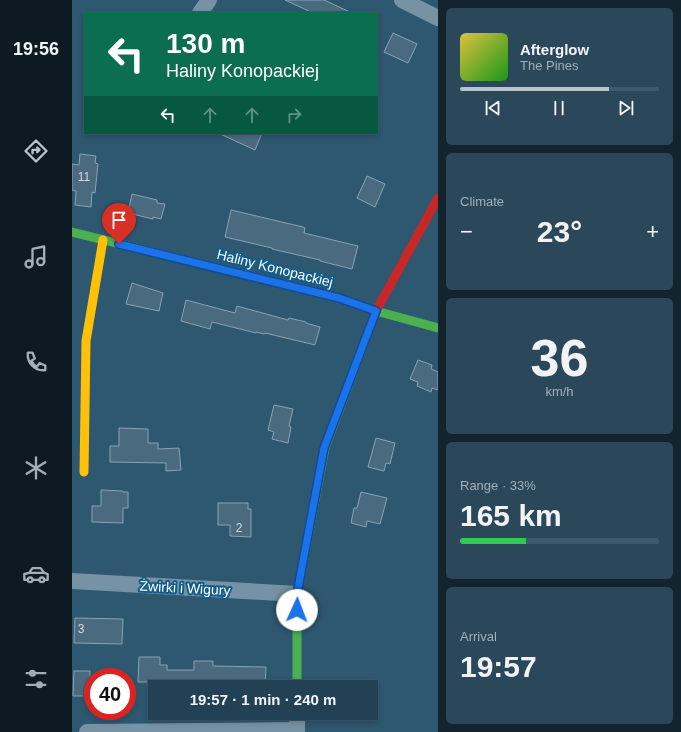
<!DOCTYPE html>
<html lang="en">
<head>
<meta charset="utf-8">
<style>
	body { margin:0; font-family:Arial,sans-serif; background:#2a485a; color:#f1f3f6; height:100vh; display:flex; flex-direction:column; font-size:15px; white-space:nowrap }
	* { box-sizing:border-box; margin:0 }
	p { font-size:13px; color:#a2afb8 }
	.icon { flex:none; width:22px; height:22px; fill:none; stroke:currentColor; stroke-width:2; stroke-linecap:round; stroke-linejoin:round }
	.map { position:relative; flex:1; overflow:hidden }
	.panel { display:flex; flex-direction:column; gap:8px; padding:8px; background:#13242e; width:243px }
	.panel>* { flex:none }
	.banner { position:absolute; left:12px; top:12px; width:294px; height:122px; border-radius:0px; box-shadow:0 2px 6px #0003,0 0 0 1px #3f5a6b; background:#0b6e4f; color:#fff; overflow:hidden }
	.speed { position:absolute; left:12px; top:668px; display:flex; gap:8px; font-size:20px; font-weight:700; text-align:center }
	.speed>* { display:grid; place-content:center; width:52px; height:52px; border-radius:50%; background:#224154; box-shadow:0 2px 6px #0003,0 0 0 1px #3f5a6b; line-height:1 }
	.speed .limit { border:6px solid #d22; background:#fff; color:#111 }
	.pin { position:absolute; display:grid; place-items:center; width:34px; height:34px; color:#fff; margin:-41px -17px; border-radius:50% 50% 50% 0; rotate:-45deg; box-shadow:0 0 4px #0007 }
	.pin .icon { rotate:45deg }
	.me { position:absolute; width:44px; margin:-22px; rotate:2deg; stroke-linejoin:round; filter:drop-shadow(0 0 3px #0008) }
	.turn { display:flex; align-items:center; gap:14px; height:84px; padding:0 16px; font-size:18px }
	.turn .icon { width:52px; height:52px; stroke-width:2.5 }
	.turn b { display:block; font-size:28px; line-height:34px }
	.lanes { display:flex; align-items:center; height:38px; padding:0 16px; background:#0003; justify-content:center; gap:20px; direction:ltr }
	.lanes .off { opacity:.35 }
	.big { font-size:30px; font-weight:700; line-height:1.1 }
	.panel .card { flex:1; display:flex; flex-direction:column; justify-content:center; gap:6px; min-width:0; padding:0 14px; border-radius:6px; background:#2a485a }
	.panel .dial { align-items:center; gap:0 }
	.dial b { font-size:52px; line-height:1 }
	.song { display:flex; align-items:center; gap:12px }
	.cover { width:48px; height:48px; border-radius:6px; background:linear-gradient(135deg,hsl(50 70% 55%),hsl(120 70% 35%)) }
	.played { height:4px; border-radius:2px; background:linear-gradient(90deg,#b6c4cd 75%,#3f5a6b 75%) }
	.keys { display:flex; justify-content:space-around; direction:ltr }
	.heat { display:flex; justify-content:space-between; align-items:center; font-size:22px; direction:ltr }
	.charge { height:6px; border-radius:3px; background:linear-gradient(90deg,#34c759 33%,#3f5a6b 0) }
	.trip { position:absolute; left:76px; top:680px; width:230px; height:40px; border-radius:0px; background:#224154; box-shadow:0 2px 6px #0003,0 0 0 1px #3f5a6b; font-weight:700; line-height:40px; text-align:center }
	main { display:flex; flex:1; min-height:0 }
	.dock { display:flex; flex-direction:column; width:72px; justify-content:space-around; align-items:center; background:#0e1a22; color:#a2afb8 }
	.dock .icon { width:28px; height:28px }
	.dock .on { color:#b6c4cd }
	.dock b { font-size:18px; color:#f1f3f6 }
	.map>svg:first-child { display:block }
	.building { fill:#4a6b7f; stroke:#89a3b3 }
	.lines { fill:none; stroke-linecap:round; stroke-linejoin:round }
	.street { stroke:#7593a5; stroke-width:16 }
	.fast { stroke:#4caf50; stroke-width:9 }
	.slow { stroke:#ffc107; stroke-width:9 }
	.jam { stroke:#c62828; stroke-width:9 }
	.route-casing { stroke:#114b97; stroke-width:10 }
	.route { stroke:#1a73e8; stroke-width:7 }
	.labels { text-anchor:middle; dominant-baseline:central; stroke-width:4; stroke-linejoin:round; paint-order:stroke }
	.number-label { font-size:12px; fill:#d2dadf }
	.street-label { font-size:14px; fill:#fff; stroke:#125d8c }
</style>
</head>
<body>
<main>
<nav class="dock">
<b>19:56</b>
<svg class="icon on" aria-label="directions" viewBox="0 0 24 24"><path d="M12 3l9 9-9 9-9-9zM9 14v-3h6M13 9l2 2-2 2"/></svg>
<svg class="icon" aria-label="music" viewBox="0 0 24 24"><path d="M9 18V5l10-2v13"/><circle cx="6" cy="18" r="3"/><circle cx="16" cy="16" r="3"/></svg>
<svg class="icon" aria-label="phone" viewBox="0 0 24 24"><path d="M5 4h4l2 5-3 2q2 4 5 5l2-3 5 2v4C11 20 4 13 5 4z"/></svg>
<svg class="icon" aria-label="climate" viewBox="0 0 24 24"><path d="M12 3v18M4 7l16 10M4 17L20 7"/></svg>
<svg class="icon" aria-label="car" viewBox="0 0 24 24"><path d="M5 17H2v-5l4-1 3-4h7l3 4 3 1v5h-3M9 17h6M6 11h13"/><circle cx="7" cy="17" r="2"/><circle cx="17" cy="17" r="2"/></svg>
<svg class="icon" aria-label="filters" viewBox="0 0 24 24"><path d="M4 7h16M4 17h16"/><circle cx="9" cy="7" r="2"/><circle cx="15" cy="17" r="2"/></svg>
</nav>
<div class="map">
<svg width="366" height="732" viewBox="0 0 366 732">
	<rect width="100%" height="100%" fill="#2e5770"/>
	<g class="building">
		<polygon points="213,0 252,0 280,13 241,13"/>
		<polygon points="321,33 345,44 336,63 312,52"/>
		<polygon points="146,133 190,133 183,150"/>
		<polygon points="8,154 24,156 23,163 26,164 23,193 20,192 19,207 3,205 4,191 0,190 0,164 7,165"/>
		<polygon points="295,176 313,184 303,207 285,198"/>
		<polygon points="60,194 85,200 85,203 93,204 89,219 81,217 81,219 56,213"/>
		<polygon points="159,210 231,227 233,228 232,233 286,246 280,269 248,261 248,260 200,249 200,248 153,237"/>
		<polygon points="60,283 91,293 87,311 54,304"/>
		<polygon points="114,300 163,313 165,306 216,320 217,318 234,322 234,323 248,327 243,345 193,333 192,334 184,332 184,333 140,322 138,329 109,321"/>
		<polygon points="346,360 360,365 359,369 366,372 366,390 360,388 359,392 345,386 346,382 338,379"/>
		<polygon points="202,405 221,409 217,426 219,427 216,443 200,439 202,432 196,430"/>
		<polygon points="47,428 76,429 76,443 86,443 86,449 107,448 109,470 94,471 94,463 38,462 38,446 47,446"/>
		<polygon points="304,438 323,443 318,464 314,463 312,471 296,467"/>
		<polygon points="29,490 51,491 51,492 56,492 56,508 51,508 51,523 20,522 20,506 29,506"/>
		<polygon points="289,492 315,498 308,524 295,521 294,527 279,523 282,508 285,508"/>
		<polygon points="146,503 176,503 176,509 179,509 179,537 158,536 158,525 146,525"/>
		<polygon points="3,618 51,619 50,644 2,643"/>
		<polygon points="67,657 88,657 88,665 95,665 95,670 122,670 122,661 141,661 141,666 194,667 193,687 79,687 79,682 66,682"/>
		<polygon points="2,671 18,671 18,696 1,696"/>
	</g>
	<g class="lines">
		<g class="street">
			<polyline points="330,0 366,18"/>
			<polyline points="128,13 137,0"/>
			<polyline points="0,581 225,594"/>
			<polyline points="15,732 225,730"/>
			<polyline points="225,732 225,713"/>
		</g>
		<g class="fast">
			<polyline points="0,232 267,298 304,311 366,328"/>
			<polyline points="225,687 225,594 253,448 291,346"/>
		</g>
		<polyline class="slow" points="12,472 14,341 31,240"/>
		<polyline class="jam" points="291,346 304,311 366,198"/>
	</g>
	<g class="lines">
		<defs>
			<polyline id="route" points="47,244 267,298 304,311 252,448 225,594 225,610"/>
		</defs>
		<use href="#route" class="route-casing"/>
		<use href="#route" class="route"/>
	</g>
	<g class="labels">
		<g class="number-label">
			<text x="12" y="177">11</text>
			<text x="167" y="528">2</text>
			<text x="9" y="629">3</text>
		</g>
		<g class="street-label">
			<text transform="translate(203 268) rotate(14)">Haliny Konopackiej</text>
			<text transform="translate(113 588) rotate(3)">Żwirki i Wigury</text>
		</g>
	</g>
</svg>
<div class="speed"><div class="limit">40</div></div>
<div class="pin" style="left:47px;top:244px;background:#d93025"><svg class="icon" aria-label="arrive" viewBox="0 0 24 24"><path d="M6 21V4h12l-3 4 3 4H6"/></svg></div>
<svg class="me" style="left:225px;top:610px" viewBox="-20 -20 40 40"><circle r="19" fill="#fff"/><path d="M0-13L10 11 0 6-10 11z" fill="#1a73e8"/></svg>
<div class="trip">19:57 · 1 min · 240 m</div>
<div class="banner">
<div class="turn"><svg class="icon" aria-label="left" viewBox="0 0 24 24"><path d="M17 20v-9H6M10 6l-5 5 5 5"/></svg><div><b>130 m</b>Haliny Konopackiej</div></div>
<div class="lanes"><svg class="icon" aria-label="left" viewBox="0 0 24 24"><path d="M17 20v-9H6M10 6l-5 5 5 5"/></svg><svg class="icon off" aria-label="ahead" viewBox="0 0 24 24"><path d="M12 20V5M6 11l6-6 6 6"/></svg><svg class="icon off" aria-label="ahead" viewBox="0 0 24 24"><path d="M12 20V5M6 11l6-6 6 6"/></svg><svg class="icon off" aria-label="right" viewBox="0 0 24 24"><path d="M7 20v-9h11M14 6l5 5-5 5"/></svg></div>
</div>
</div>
<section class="panel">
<div class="card">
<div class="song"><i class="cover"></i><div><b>Afterglow</b><p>The Pines</p></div></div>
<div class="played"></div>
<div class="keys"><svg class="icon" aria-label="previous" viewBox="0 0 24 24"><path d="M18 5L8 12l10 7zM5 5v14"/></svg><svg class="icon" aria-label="pause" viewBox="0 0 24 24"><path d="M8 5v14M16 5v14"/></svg><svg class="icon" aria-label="next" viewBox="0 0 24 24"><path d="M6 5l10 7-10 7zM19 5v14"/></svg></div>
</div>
<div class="card"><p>Climate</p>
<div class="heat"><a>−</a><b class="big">23°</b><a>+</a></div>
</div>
<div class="card dial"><b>36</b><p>km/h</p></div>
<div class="card"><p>Range · 33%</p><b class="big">165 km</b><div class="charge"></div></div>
<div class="card"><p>Arrival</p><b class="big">19:57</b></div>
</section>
</main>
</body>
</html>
